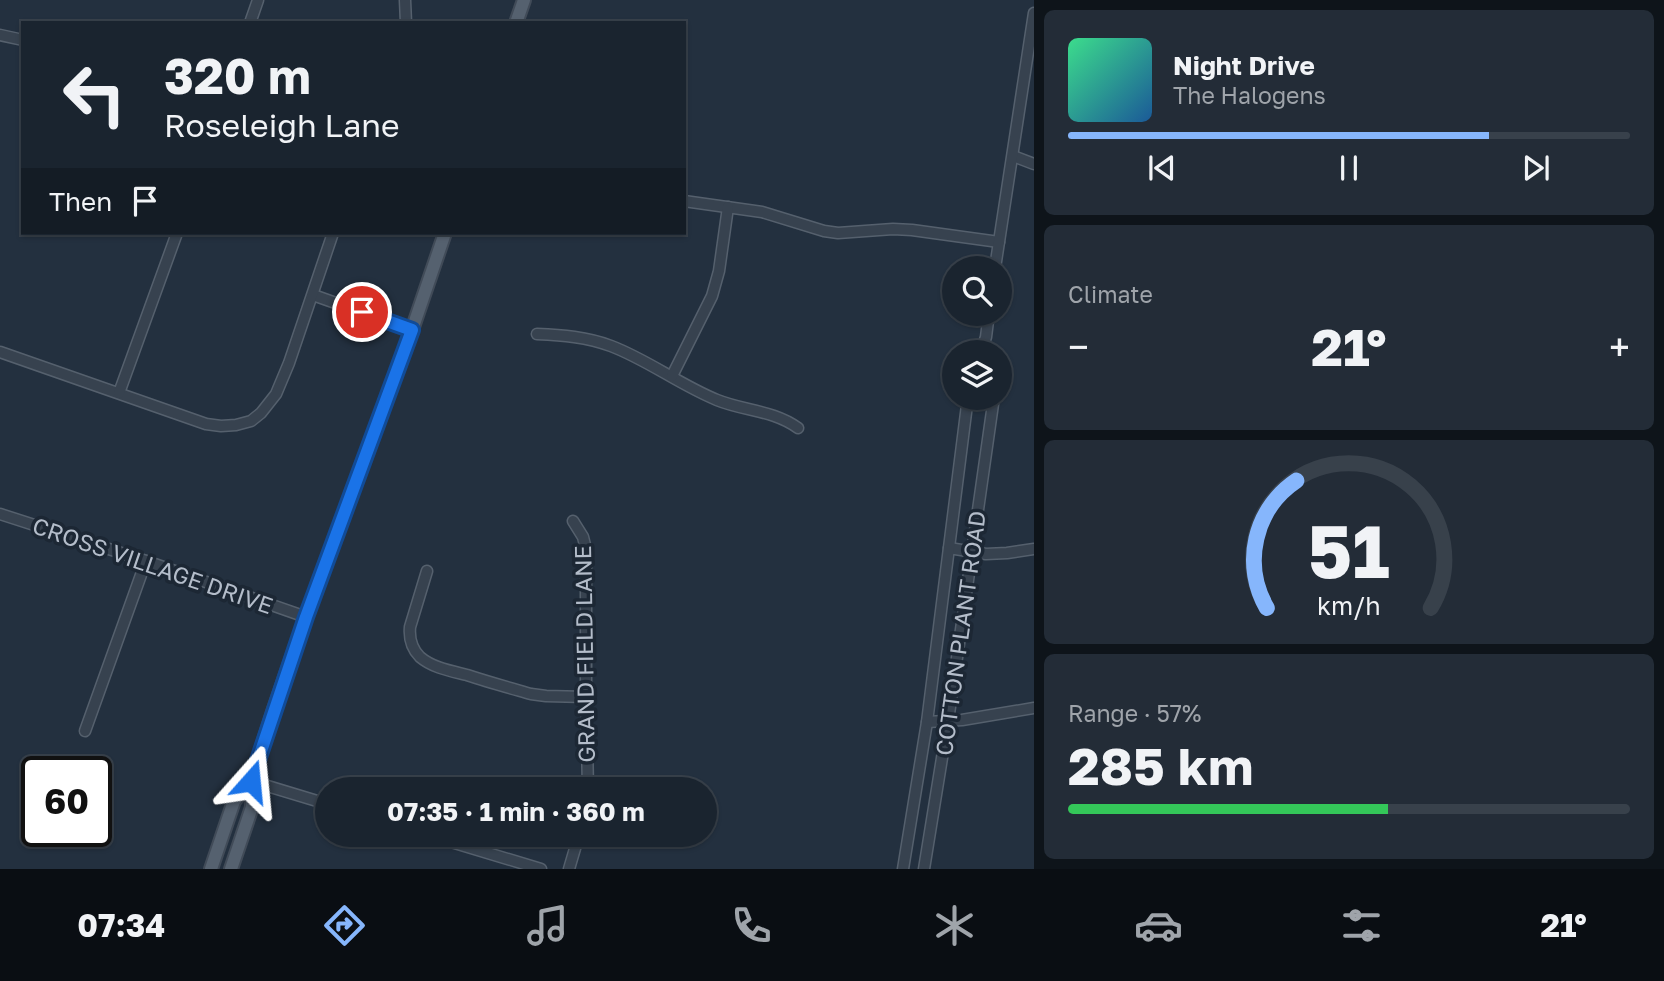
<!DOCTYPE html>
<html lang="en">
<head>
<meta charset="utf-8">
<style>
	body { margin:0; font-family:"Golos Text",sans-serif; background:#232c37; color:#f1f3f6; height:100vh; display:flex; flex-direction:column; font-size:26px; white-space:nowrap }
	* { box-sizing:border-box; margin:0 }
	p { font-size:23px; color:#9fa4aa }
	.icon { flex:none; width:38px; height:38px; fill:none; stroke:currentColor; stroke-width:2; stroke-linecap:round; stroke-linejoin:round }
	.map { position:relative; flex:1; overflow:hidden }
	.sheet { display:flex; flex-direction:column; gap:10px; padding:10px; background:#0e141a; width:630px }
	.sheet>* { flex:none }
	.top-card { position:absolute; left:21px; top:21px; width:665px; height:214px; border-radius:0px; box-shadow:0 2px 5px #0004,0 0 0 2px #38414b; background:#1a242f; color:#f1f3f6; overflow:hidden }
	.controls { position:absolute; left:942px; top:256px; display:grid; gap:14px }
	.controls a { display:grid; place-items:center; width:70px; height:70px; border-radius:50%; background:#1a242f; box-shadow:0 2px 5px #0004,0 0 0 2px #38414b; font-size:35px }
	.speed { position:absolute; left:21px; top:756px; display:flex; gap:14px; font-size:35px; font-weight:700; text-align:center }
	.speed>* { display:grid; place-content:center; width:91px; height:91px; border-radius:50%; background:#1a242f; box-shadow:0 2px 5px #0004,0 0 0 2px #38414b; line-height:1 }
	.speed .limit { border:4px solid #111; border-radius:10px; background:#fff; color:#111 }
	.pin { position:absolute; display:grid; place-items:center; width:60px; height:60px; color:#fff; margin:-30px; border:4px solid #fff; border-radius:50%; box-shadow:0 2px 7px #0007 }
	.me { position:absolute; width:77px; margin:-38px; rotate:18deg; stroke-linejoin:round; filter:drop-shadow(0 0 5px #0008) }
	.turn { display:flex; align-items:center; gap:24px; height:147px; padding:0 28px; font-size:32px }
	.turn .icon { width:91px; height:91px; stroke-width:2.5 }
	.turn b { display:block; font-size:49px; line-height:60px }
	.then { display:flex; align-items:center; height:66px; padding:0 28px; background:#0003; gap:14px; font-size:26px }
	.big { font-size:52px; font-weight:700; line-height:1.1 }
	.sheet .tile { flex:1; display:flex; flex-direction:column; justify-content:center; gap:10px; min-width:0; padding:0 24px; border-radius:10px; background:#232c37 }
	.sheet .dial { align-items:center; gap:0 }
	.dial svg { height:182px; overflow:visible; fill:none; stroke:#38414b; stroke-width:7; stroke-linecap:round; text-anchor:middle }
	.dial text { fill:#f1f3f6; stroke:none }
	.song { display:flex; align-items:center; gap:21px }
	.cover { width:84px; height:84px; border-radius:10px; background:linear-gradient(135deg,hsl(150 70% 55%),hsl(210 70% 35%)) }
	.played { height:7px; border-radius:4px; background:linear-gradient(90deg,#86b6fc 75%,#38414b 75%) }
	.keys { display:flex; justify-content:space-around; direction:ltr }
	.heat { display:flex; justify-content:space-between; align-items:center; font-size:38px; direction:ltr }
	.charge { height:10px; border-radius:5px; background:linear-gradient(90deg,#34c759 57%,#38414b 0) }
	.trip { position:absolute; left:315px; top:777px; width:402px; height:70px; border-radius:35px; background:#1a242f; box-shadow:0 2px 5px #0004,0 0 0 2px #38414b; font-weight:700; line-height:70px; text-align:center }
	.dock { display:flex; height:112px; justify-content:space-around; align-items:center; background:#0a0e13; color:#9fa4aa }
	.dock .icon { width:49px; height:49px }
	.dock .current { color:#86b6fc }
	.dock b { font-size:32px; color:#f1f3f6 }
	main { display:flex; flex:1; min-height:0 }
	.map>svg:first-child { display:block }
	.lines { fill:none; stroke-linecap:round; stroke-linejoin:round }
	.minor-casing { stroke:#55606d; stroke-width:13 }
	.major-casing { stroke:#414b58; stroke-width:16 }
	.minor { stroke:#37424f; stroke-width:10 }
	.major { stroke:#55616f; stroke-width:12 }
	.route-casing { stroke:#114b97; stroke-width:18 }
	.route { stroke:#1a73e8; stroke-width:12 }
	.labels { text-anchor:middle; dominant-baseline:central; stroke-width:7; stroke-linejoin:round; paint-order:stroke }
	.street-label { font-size:23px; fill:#b4bdca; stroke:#1c2734 }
</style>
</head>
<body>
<main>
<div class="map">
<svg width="1034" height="869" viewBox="0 0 1034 869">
	<rect width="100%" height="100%" fill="#23303f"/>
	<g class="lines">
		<defs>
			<g id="minor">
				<polyline points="405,0 406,23"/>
				<polyline points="250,23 258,0"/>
				<polyline points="0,35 23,40"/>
				<polyline points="1013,156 1034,164"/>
				<polyline points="684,201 762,212 824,231 838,233 893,229 912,230 999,242"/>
				<polyline points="995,268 1034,13"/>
				<polyline points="313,295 412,330"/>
				<path d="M537,334C562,335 587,337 611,346C648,360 680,385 717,400C744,411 773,410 798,428"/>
				<polyline points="0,352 206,424 221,426 236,425 251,421 261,413 276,394 289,363 333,233"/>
				<polyline points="981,352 986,337 989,313"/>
				<polyline points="672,376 712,296 719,271 728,207"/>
				<polyline points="119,393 177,233"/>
				<polyline points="0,514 146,561 306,617"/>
				<polyline points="573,521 583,537 586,549 586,697 588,789"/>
				<polyline points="949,548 986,554 1007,553 1034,549"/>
				<path d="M427,571L410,627C409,638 412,649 420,657C433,668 451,671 467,675C488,682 510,688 531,694L546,696L586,697"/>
				<polyline points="927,722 962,720 1034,708"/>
				<polyline points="85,731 146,561"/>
				<polyline points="251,781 327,804"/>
				<polyline points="428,835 541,869"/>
				<polyline points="569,869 579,835"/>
				<polyline points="903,869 927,722 968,397"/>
				<polyline points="924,869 948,721 994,397"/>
			</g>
			<g id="major">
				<polyline points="516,23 524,0"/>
				<polyline points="211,869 234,801 251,781"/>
				<polyline points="231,869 252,807 251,781 273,712 306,617 412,330 445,233"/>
			</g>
		</defs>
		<use href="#minor" class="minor-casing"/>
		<use href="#major" class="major-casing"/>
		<use href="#minor" class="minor"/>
		<use href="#major" class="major"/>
	</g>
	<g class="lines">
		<defs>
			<polyline id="route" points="251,781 306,617 412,330 362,312"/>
		</defs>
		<use href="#route" class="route-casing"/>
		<use href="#route" class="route"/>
	</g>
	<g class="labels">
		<g class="street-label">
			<text transform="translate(153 565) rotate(19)">CROSS VILLAGE DRIVE</text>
			<text transform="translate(960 633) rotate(-82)">COTTON PLANT ROAD</text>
			<text transform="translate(584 654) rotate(-91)">GRAND FIELD LANE</text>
		</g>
	</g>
</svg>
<div class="controls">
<a><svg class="icon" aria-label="search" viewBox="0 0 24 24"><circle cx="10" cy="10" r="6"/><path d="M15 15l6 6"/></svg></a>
<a><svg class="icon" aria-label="layers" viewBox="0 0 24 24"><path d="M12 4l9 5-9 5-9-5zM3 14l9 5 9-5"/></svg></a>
</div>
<div class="speed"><div class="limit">60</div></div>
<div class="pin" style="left:362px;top:312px;background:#d93025"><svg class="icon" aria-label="arrive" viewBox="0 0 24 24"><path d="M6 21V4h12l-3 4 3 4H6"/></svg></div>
<svg class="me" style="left:251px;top:781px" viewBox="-20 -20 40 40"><path d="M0-17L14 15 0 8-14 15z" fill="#1a73e8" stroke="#fff" stroke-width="4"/></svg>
<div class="trip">07:35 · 1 min · 360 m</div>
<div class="top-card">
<div class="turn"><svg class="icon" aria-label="left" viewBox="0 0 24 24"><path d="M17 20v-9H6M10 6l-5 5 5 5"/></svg><div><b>320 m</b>Roseleigh Lane</div></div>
<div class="then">Then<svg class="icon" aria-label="arrive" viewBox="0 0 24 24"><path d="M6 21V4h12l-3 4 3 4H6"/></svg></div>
</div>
</div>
<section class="sheet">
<div class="tile">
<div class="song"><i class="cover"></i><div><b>Night Drive</b><p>The Halogens</p></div></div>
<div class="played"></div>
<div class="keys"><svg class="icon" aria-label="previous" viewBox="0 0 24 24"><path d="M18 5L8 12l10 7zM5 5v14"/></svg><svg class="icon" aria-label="pause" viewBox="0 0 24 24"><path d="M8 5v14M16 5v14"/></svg><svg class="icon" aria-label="next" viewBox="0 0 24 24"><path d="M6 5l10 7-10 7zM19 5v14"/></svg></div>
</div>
<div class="tile"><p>Climate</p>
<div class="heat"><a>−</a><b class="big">21°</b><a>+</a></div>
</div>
<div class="tile dial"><svg viewBox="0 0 100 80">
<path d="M14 69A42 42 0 1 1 86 69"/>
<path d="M14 69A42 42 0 0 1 27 13" stroke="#86b6fc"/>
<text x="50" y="56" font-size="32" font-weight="700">51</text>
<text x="50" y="72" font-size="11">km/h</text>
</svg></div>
<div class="tile"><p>Range · 57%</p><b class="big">285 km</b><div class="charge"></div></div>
</section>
</main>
<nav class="dock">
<b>07:34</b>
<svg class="icon current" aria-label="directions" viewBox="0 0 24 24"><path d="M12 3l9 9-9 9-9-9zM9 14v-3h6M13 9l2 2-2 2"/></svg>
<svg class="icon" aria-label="music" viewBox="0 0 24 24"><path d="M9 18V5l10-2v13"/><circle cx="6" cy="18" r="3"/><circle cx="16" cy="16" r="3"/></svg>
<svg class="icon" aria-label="phone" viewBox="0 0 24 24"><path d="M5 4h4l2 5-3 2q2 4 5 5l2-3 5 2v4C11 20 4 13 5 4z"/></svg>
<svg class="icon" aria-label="climate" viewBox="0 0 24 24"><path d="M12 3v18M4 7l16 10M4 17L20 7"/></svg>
<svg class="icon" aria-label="car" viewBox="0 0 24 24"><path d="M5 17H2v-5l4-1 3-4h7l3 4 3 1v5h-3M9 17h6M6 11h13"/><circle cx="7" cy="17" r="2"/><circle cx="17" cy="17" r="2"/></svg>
<svg class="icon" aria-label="filters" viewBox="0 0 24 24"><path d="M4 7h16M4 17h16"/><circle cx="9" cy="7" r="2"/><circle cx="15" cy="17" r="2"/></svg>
<b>21°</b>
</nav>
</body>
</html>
